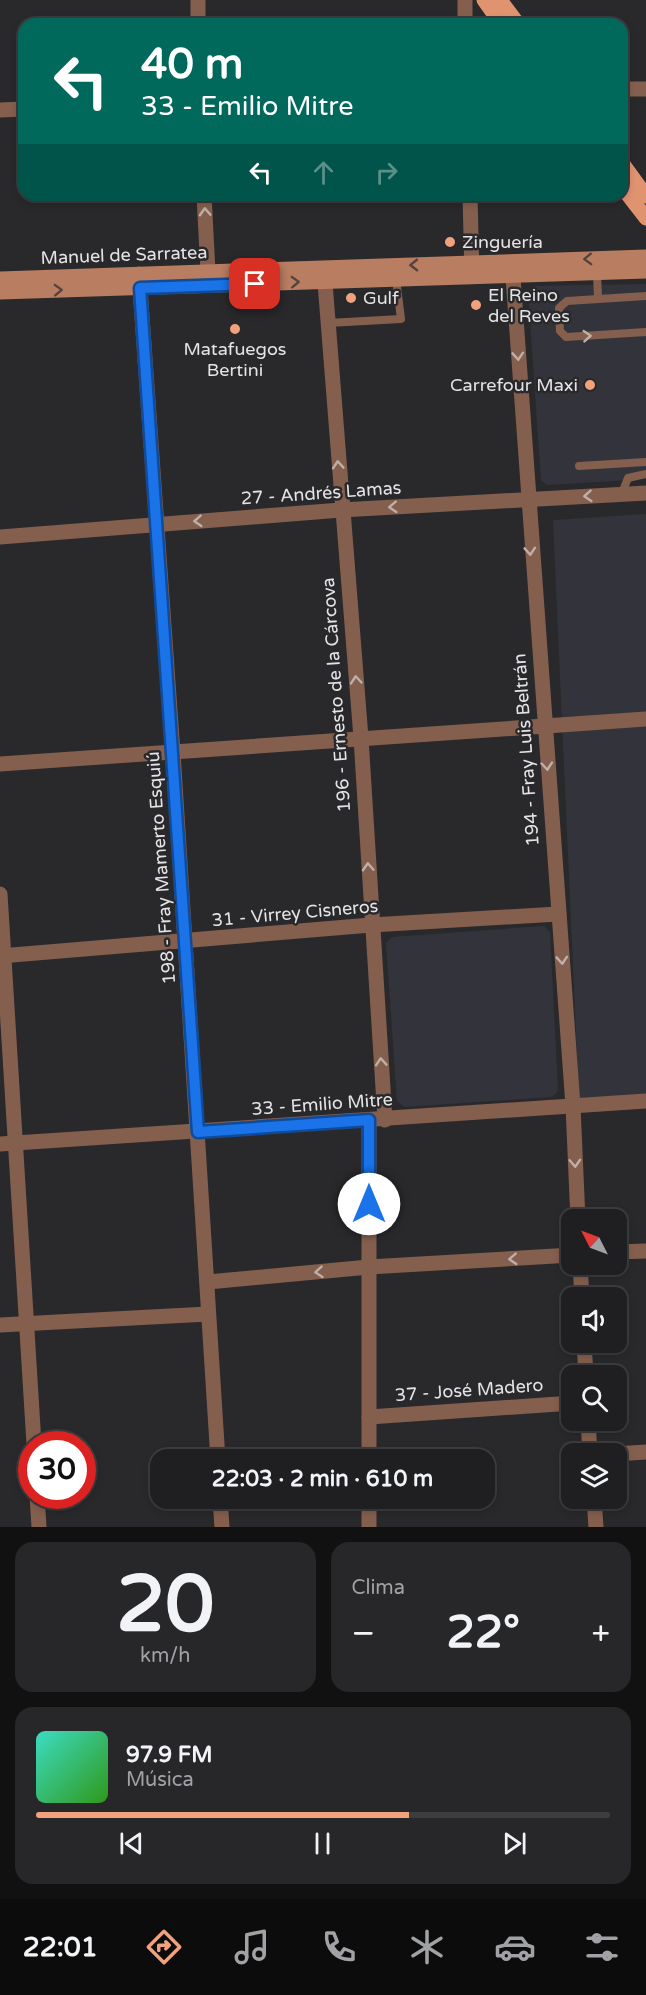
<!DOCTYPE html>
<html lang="es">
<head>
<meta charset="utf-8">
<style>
	body { margin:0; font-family:"Varela Round",sans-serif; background:#27272a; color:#f1f3f6; height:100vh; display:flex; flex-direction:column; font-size:22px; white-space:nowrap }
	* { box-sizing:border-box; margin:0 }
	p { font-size:20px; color:#a1a2a5 }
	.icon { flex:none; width:33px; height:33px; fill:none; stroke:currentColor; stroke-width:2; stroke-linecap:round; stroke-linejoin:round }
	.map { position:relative; height:1527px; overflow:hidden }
	.panel { display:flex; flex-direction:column; gap:15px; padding:15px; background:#111112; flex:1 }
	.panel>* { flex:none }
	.guide { position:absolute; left:18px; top:18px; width:610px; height:183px; border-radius:18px; box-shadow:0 3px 9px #0003,0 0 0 2px #3c3d3f; background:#00695c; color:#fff; overflow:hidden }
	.needle { width:39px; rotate:312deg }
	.fabs { position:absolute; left:561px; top:1209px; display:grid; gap:12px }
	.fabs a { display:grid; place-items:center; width:66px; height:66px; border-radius:12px; background:#1f1f21; box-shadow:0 3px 9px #0003,0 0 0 2px #3c3d3f; font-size:30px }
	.speed { position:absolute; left:18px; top:1431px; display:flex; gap:12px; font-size:30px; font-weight:700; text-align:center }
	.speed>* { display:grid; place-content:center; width:78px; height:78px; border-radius:50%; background:#1f1f21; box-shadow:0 3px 9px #0003,0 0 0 2px #3c3d3f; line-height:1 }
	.speed .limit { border:9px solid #d22; background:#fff; color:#111 }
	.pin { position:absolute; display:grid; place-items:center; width:51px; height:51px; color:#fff; margin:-26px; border-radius:12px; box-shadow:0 3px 9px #0006 }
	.me { position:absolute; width:66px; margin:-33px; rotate:0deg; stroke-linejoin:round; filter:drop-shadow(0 0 4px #0008) }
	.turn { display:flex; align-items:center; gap:21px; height:126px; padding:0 24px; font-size:27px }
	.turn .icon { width:78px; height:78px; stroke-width:2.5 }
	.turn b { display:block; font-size:42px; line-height:51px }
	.lanes { display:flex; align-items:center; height:57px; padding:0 24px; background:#0003; justify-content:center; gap:30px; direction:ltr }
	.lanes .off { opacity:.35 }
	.big { font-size:45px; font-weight:700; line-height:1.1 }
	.panel .tile { flex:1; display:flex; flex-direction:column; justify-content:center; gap:9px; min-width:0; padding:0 21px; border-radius:18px; background:#27272a }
	.panel .dial { align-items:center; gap:0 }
	.dial b { font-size:78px; line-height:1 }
	.song { display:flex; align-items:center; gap:18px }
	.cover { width:72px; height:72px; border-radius:9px; background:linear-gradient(135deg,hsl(170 70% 55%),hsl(110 70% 35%)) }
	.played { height:6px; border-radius:3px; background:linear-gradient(90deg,#f1a17c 65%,#3c3d3f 65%) }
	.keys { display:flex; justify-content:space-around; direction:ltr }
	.heat { display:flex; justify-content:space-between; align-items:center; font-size:33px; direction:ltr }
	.panel .tiles { flex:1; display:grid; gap:15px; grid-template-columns:1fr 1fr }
	.tile:last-child { grid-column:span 2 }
	.trip { position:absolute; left:150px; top:1449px; width:345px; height:60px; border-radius:18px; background:#1f1f21; box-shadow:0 3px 9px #0003,0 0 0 2px #3c3d3f; font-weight:700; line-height:60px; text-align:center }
	.menu { display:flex; height:96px; justify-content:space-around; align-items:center; background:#0c0c0d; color:#a1a2a5 }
	.menu .icon { width:42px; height:42px }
	.menu .active { color:#f1a17c }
	.menu b { font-size:27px; color:#f1f3f6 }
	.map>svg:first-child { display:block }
	.built { fill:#33343b }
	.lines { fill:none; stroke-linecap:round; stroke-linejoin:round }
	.lane { stroke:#855f4e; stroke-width:8 }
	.street { stroke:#855f4e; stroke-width:15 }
	.secondary { stroke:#b97d61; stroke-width:15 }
	.primary { stroke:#e0936f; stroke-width:15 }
	.oneway { stroke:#beafa9 }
	.oneway2 { stroke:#54423c }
	.route-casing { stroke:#114b97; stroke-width:15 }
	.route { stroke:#1a73e8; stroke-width:10 }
	.poi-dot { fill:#f1a17c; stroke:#29292c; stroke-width:2 }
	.labels { text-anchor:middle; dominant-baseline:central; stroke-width:5; stroke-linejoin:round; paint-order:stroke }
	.poi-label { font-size:18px; fill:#e4e4e6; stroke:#29292c; text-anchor:start }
	.street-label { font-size:18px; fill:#e4e4e6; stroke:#29292c }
</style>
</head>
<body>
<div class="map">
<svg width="646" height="1527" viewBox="0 0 646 1527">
	<rect width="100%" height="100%" fill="#29292c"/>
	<g class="built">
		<polygon points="646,284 646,479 547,485 541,480 528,292 534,286"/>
		<polygon points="646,514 646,1094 579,1099 553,520"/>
		<polygon points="544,926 550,932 558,1091 552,1097 404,1107 397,1101 386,943 392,937"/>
	</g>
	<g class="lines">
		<g class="lane">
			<polyline points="597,274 598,298"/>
			<polyline points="646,296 567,301 559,308 560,331 566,337 646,332"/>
			<polyline points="328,323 401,319 396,279"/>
			<polyline points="579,466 646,462"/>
			<polyline points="622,493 628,478 646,474"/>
		</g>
		<g class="street">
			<polyline points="198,0 198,24"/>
			<polyline points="465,24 465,0"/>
			<polyline points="622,89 646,89"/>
			<polyline points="0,110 24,109"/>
			<polyline points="204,195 208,272"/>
			<polyline points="470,195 472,276"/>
			<polyline points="324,270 361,738 385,1120"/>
			<polyline points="139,274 173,753 218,1460"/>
			<polyline points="513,277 573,1106 578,1220"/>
			<polyline points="0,537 341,510 646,493"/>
			<polyline points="0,764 646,719"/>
			<polyline points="0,894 34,1444"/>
			<polyline points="0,956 371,925 558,914"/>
			<polyline points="369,1120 369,1460"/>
			<polyline points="0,1144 646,1101"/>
			<polyline points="616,1252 646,1251"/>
			<polyline points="580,1264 582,1298"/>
			<polyline points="208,1282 369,1267 572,1255"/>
			<polyline points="0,1325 208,1314"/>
			<polyline points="584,1342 586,1376"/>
			<polyline points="369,1417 572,1403"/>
			<polyline points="588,1420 590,1454"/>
			<polyline points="616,1454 646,1452"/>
			<polyline points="37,1496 39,1527"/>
			<polyline points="220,1498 222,1527"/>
			<polyline points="594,1498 596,1527"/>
			<polyline points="369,1527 369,1498"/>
		</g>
		<g class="secondary">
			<polyline points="0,279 646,257"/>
			<polyline points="0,292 646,271"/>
		</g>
		<g class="primary">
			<polyline points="484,0 501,24"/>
			<polyline points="500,0 518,24"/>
			<polyline points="622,163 646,196"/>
			<polyline points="622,187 646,218"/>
		</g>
	</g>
	<defs><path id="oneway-chevron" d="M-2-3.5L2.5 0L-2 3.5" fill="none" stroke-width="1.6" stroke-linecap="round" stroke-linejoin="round" transform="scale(1.5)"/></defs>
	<g class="oneway">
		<use href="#oneway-chevron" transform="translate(205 212) rotate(-93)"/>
		<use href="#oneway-chevron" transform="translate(587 336) rotate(-4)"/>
		<use href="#oneway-chevron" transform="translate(518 356) rotate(86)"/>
		<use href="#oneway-chevron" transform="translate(338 465) rotate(-94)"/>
		<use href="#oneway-chevron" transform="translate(588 496) rotate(176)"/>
		<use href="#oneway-chevron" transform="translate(393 507) rotate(177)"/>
		<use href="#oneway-chevron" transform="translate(198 521) rotate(176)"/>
		<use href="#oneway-chevron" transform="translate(530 551) rotate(86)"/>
		<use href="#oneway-chevron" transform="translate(356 680) rotate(-95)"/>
		<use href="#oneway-chevron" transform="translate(547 766) rotate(85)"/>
		<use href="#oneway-chevron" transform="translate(368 867) rotate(-93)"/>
		<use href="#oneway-chevron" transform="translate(562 960) rotate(86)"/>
		<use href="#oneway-chevron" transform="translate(381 1062) rotate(-94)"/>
		<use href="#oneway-chevron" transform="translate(575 1163) rotate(87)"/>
		<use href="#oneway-chevron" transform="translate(513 1259) rotate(177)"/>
		<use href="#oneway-chevron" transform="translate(319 1272) rotate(175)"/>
	</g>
	<g class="oneway2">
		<use href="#oneway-chevron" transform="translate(588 259) rotate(178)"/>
		<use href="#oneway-chevron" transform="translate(414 265) rotate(179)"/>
		<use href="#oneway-chevron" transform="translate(295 282) rotate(-2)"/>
		<use href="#oneway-chevron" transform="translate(58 290) rotate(-2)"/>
	</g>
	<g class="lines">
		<defs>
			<polyline id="route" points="255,284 140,288 198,1132 369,1120 369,1204"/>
		</defs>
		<use href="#route" class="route-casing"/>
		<use href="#route" class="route"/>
	</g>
	<g class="poi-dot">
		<circle cx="450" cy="242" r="6"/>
		<circle cx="351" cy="298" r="6"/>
		<circle cx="476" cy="305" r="6"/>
		<circle cx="235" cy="329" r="6"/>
		<circle cx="590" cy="385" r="6"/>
	</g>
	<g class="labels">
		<g class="poi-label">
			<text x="462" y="242">Zinguería</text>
			<text x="488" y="295">El Reino<tspan x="488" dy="21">del Reves</tspan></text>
			<text x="363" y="298">Gulf</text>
			<text x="235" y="349" text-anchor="middle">Matafuegos<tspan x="235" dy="21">Bertini</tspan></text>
			<text x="578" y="385" text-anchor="end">Carrefour Maxi</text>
		</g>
		<g class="street-label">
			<text transform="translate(124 255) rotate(-2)">Manuel de Sarratea</text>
			<text transform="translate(321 493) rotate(-4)">27 - Andrés Lamas</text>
			<text transform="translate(336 695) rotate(-94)">196 - Ernesto de la Cárcova</text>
			<text transform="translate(526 750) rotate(-94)">194 - Fray Luis Beltrán</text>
			<text transform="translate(161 868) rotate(-94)">198 - Fray Mamerto Esquiú</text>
			<text transform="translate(295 913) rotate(-5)">31 - Virrey Cisneros</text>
			<text transform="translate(322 1104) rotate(-4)">33 - Emilio Mitre</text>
			<text transform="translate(469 1390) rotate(-4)">37 - José Madero</text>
		</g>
	</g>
</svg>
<div class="fabs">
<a><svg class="needle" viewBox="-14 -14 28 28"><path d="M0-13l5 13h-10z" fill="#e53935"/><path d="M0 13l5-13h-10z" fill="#a1a2a5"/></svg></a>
<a><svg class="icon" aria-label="sound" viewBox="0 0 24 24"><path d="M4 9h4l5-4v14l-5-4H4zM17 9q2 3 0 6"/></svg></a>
<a><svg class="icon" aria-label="search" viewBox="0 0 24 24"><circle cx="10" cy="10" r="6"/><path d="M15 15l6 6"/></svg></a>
<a><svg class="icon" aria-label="layers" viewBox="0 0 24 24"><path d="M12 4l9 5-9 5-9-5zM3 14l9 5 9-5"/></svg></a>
</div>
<div class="speed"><div class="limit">30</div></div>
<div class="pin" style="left:255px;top:284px;background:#d93025"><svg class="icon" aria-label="arrive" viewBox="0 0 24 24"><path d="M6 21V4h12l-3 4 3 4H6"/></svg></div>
<svg class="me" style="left:369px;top:1204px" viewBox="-20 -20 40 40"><circle r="19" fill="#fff"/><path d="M0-13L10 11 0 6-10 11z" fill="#1a73e8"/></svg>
<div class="trip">22:03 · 2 min · 610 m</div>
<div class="guide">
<div class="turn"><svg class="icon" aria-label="left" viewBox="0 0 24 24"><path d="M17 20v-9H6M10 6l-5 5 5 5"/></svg><div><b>40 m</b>33 - Emilio Mitre</div></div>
<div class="lanes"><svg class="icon" aria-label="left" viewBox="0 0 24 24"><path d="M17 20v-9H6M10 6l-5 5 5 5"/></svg><svg class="icon off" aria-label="ahead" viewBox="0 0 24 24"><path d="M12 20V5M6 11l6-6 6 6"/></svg><svg class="icon off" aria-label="right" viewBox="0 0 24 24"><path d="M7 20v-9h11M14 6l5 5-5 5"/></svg></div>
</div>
</div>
<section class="panel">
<div class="tiles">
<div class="tile dial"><b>20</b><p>km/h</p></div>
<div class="tile"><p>Clima</p>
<div class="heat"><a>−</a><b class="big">22°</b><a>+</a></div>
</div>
<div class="tile">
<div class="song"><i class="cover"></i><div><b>97.9 FM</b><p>Música</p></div></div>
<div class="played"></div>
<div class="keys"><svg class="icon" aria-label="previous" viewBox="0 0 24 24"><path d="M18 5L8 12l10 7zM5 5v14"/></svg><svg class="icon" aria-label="pause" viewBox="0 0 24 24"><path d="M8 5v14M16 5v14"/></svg><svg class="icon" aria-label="next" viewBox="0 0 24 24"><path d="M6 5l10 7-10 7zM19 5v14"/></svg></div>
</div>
</div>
</section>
<nav class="menu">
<b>22:01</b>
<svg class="icon active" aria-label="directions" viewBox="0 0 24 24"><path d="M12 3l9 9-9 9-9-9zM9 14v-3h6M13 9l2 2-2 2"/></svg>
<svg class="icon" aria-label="music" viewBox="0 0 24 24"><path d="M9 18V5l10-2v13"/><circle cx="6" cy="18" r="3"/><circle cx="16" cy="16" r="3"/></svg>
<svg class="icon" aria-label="phone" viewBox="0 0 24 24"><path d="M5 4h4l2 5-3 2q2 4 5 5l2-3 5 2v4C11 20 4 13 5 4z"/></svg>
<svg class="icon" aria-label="climate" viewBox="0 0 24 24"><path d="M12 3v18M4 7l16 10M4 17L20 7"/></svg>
<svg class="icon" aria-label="car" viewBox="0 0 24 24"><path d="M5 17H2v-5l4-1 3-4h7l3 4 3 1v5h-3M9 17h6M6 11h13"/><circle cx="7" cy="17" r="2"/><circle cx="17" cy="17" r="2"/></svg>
<svg class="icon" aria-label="filters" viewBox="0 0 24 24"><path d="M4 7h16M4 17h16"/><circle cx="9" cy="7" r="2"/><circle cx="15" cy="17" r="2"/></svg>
</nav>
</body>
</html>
